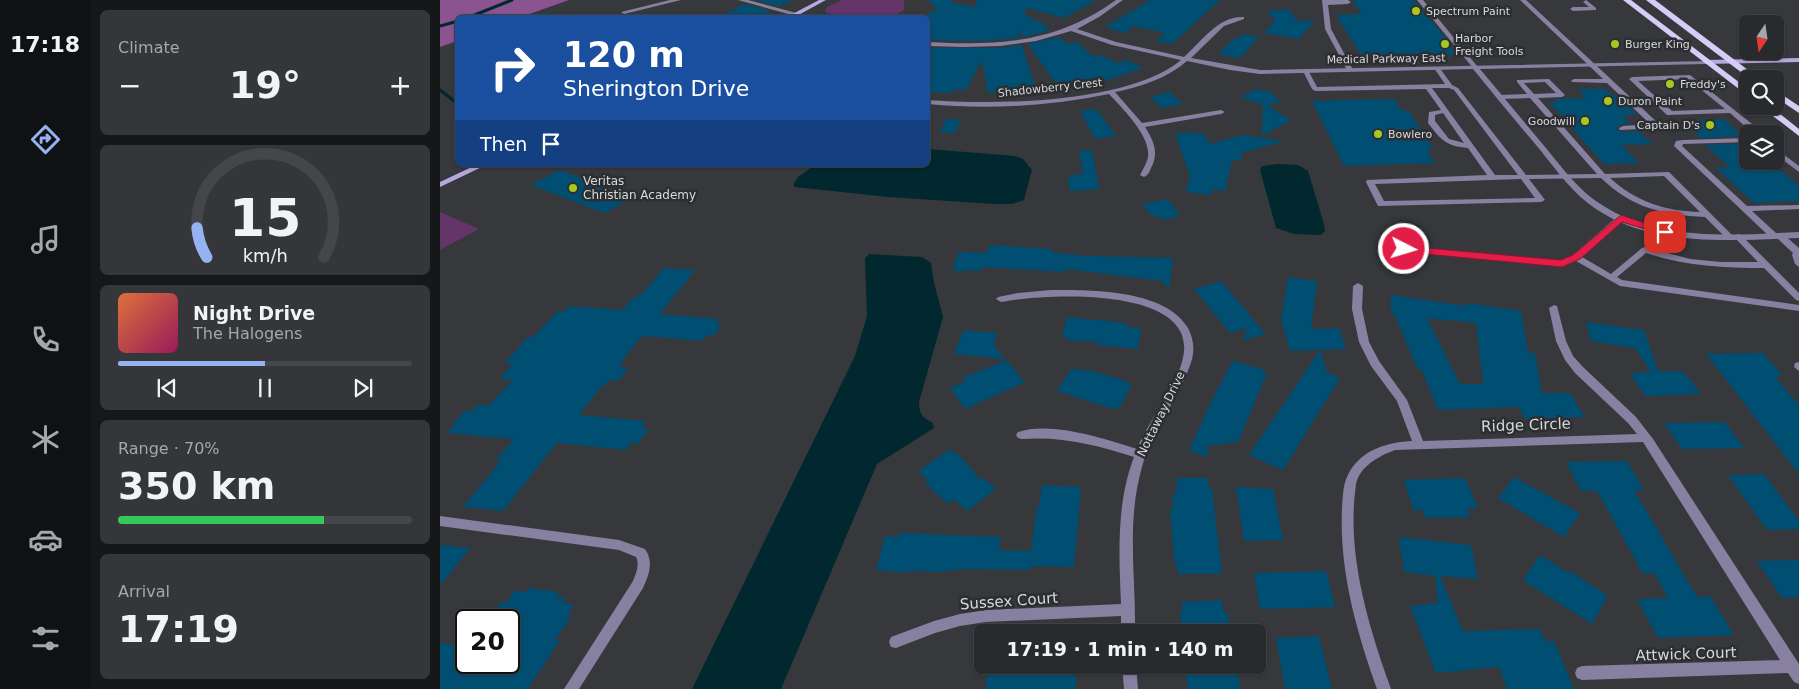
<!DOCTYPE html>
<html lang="en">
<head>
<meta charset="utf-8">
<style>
	body { margin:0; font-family:"DejaVu Sans",sans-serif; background:#343639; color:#f1f3f6; height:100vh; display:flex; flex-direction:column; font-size:19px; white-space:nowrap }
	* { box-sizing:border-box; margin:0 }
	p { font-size:16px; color:#a5a7aa }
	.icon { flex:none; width:28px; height:28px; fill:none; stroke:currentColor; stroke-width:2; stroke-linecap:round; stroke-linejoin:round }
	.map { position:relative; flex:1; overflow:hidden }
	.details { display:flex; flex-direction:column; gap:10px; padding:10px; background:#161719; width:350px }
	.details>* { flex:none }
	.hud { position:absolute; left:15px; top:15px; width:475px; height:152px; border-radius:8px; box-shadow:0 1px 4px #0004,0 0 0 1px #444649; background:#1a4fa0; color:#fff; overflow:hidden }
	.needle { width:32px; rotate:193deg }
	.tools { position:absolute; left:1299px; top:15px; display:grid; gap:10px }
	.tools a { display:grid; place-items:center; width:45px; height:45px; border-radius:8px; background:#282a2d; box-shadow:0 1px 4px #0004,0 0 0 1px #444649; font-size:25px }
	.speed { position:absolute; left:15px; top:609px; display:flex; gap:10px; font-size:25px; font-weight:700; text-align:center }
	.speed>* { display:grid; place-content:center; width:65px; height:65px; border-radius:50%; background:#282a2d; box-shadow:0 1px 4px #0004,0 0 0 1px #444649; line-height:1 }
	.speed .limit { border:2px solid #111; border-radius:8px; background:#fff; color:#111 }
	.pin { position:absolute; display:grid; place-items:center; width:42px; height:42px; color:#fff; margin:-21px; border-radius:10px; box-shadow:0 2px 8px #0006 }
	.me { position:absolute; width:55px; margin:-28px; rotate:95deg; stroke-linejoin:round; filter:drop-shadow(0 0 4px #0008) }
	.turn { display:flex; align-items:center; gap:18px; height:105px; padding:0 25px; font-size:22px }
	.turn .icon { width:65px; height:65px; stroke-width:2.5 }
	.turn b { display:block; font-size:35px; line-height:42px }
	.then { display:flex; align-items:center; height:48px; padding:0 25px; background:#0003; gap:10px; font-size:19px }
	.big { font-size:38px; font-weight:800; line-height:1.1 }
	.details .tile { flex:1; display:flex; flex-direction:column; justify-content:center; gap:8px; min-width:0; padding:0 18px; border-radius:8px; background:#343639 }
	.details .dial { align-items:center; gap:0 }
	.dial svg { height:130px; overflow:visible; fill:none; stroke:#444649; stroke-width:7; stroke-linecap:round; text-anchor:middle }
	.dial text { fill:#f1f3f6; stroke:none }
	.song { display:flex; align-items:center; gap:15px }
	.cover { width:60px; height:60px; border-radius:8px; background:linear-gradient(135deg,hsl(20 70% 55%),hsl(330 70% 35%)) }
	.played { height:5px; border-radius:2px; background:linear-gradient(90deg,#95b2f1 50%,#444649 50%) }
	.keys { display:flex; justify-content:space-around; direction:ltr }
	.heat { display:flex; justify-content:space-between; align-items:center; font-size:28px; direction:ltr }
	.charge { height:8px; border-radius:4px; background:linear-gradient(90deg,#34c759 70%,#444649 0) }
	.trip { position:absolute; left:534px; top:624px; width:292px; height:50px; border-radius:8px; background:#282a2d; box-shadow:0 1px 4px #0004,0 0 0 1px #444649; font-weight:800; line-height:50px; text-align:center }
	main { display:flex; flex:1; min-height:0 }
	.dock { display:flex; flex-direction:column; width:90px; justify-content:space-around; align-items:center; background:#101112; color:#a5a7aa }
	.dock .icon { width:35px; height:35px }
	.dock .active { color:#95b2f1 }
	.dock b { font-size:22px; color:#f1f3f6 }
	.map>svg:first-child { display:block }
	.green { fill:#653469 }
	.forest { fill:#8b538f }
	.water { fill:#00282e }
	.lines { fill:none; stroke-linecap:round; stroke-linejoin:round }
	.stream { stroke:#00282e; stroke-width:3 }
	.building { fill:#004f73; fill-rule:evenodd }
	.lane { fill:#8880a1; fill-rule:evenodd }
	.street { fill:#8880a1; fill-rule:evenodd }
	.secondary { fill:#b5a8dd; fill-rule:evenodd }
	.primary { fill:#d6ccf5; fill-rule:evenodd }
	.route { fill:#e11d48; stroke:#92132f }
	.poi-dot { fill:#a6c821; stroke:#2c2e31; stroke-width:2 }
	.labels { text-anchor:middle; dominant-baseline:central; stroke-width:5; stroke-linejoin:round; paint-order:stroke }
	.far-poi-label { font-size:11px; fill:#d7d9db; stroke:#2c2e31; text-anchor:start }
	.far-street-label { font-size:11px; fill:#d7d9db; stroke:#2c2e31 }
	.poi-label { font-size:12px; fill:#d7d9db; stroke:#2c2e31; text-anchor:start }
	.street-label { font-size:12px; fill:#d7d9db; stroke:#2c2e31 }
	.near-street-label { font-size:15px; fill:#d7d9db; stroke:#2c2e31 }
</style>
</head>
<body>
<main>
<nav class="dock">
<b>17:18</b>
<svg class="icon active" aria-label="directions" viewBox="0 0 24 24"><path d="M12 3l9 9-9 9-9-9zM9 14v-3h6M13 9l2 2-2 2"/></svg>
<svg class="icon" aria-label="music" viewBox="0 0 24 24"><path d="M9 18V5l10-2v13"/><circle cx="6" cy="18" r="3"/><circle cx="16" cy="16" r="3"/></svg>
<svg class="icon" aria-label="phone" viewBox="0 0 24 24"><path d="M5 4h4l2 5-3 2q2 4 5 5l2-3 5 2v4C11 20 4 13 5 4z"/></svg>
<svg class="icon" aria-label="climate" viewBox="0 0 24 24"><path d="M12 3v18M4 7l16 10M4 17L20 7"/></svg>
<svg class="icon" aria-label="car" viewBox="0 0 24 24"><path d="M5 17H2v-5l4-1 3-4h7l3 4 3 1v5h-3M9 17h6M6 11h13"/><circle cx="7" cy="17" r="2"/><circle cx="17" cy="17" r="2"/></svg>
<svg class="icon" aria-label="filters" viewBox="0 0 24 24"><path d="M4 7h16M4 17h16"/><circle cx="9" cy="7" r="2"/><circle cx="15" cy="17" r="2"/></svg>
</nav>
<section class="details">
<div class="tile"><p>Climate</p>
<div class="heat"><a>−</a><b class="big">19°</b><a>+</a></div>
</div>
<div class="tile dial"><svg viewBox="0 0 100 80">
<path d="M14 69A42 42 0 1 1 86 69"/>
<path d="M14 69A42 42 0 0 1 8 51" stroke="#95b2f1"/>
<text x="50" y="56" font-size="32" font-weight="700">15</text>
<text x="50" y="72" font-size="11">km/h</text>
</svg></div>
<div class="tile">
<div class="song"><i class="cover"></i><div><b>Night Drive</b><p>The Halogens</p></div></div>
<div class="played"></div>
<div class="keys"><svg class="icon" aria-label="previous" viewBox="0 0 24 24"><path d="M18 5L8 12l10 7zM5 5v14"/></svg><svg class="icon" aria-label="pause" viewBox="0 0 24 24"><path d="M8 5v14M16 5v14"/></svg><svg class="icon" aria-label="next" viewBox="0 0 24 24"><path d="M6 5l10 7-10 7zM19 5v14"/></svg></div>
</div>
<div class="tile"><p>Range · 70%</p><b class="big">350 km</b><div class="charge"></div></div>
<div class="tile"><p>Arrival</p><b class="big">17:19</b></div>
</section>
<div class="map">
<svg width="1359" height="689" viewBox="0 0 1359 689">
	<rect width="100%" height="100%" fill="#36383c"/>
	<g class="green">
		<polygon points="402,0 464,0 464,10 450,18 401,17 385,12 387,7"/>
		<polygon points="0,212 39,229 0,250"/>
	</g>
	<polygon class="forest" points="0,0 129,0 81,17 18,18 17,41 0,47"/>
	<g class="water">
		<polygon points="488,149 575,156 583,159 592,170 584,200 572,204 554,204 449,197 354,187 354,183 358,177 375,165 488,165"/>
		<polygon points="838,164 858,165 868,171 884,224 885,231 881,235 854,234 836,228 820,170 822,166"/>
		<path d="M429,254L482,257L491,263L494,283L503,317L479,402C479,413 482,418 492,422L494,428L437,464L341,689H252L415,356L427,316L425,258Z"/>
	</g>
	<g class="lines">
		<g class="stream">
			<polyline points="27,18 72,0"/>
			<polyline points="0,26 18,21"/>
			<polyline points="0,90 18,104"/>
		</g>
	</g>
	<g class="building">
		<polygon points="315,0 353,0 339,6"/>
		<polygon points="489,0 511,0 513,3 536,7 537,0 656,0 624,18 587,8 584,14 607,26 604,27 610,31 583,37 577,29 580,38 539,41 488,40 488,14 497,10"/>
		<polygon points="710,0 780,0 732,44 716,41 725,33 694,26 684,33 665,27"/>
		<polygon points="912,0 973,0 1005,37 1002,37 1017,55 923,58 896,15 922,14"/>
		<polygon points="305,4 330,11 316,18 277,18"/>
		<polygon points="848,9 857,21 875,20 859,39 824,33 835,21 828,11"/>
		<polygon points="804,34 819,37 803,55 797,58 778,54 793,39 796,39"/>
		<polygon points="618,37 629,44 637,42 654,57 661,55 678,63 686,60 703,68 666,81 619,88 588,44"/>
		<polygon points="582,45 596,89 548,93 542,60 526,90 514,89 512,93 488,92 488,48 560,48"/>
		<polygon points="816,89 829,92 841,102 827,105 851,120 822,136 823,105 800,97"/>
		<polygon points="1138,89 1166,89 1172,95 1177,95 1197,114 1183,116 1191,124 1182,124 1177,127 1180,132 1198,131 1212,144 1181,145 1199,163 1164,164 1109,102 1118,102 1115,99 1146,98"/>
		<polygon points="730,92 742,104 722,108 710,97"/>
		<polygon points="954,99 961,110 969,111 976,122 993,148 987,151 995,163 904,166 872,101"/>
		<polygon points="655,109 660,114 676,136 655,139 640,111"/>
		<polygon points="506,119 521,120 515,133 500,132"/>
		<polygon points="1283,119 1303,136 1261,138 1243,121"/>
		<polygon points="753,132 754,134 763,133 770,144 802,135 844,141 801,153 802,160 792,160 785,191 773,189 772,195 746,192 750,176 735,134"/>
		<polygon points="1308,144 1308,161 1330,161 1359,186 1359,201 1314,203 1276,168 1290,167 1265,145"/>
		<polygon points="652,150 659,189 630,191 628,178 630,178 630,175 643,174 639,151"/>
		<polygon points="120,170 192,198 165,213 91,185"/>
		<polygon points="728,199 740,216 722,220 719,216 712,217 703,204"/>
		<polygon points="550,245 612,249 612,252 617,253 648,256 733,258 729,288 721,281 715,280 626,269 625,272 543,267 541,271 525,270 519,274 517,270 512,269 519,252 546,253"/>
		<polygon points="224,268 255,270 220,314 279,319 276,323 282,324 274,336 267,335 263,341 202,336 182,361 184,361 179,367 188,368 178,381 169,380 164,386 162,386 139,415 206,421 202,428 209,429 198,444 191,443 186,450 117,443 63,511 23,507 61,461 55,461 74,439 7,433 15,425 12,424 25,411 31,412 37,405 49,405 73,380 59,379 73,364 64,364 88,337 93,337 118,311 123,312 129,306 182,310 195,296 200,296"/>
		<polygon points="848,277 877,281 871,329 899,328 906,349 880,350 887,372 900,378 843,470 809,455 880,350 850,351 841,320"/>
		<polygon points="781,281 818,325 825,334 802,341 807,328 790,333 754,289"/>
		<path d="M951,295L1026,306V303L1081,311L1088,352L1095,353L1102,393H1130L1145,417L1085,419L1079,407L998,410L982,370H978L954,314L951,313ZM987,318L1036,323L1043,384H1020Z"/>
		<polygon points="627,317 687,323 686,327 701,328 698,349 656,345 657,342 627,340 627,337 622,337"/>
		<polygon points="1146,322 1204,330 1218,371 1244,372 1261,394 1205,396 1190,373 1211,372 1195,348 1151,341"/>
		<polygon points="524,330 557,333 554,345 565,359 514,354"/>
		<polygon points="1323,353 1343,376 1335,377 1359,405 1359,474 1266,354"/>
		<polygon points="567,360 584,382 583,383 525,409 510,388 525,382 522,378"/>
		<polygon points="793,361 825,370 824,372 827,373 798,442 767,446 769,457 751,452 750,448 775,394"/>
		<polygon points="632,368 640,371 642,369 648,371 649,370 689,382 688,384 692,385 680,407 674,409 663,406 617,391"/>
		<polygon points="1285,422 1304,448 1242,449 1224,423"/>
		<polygon points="510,449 515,454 517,453 541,480 544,478 556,489 527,511 514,499 508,504 485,483 489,481 478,471"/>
		<polygon points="1187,461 1204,490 1194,490 1257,597 1270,596 1294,635 1218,638 1197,599 1228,598 1214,573 1203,574 1156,489 1155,491 1141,491 1126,462"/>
		<polygon points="1324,474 1359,521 1359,529 1327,530 1288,475"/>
		<polygon points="1074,477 1140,513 1124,537 1058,498"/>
		<polygon points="737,478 768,478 768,488 772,488 782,574 738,574 738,566 735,567 730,509 733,509 732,494 736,494"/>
		<polygon points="1025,478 1038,508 1027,509 1030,517 986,518 983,510 974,511 964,480"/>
		<polygon points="602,485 641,487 634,567 591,566 590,570 517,569 517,571 507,570 506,572 467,571 466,573 436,570 445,536 458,537 459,533 561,537 559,550 591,551 597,506 599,507"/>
		<polygon points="796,487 833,489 843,540 804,541"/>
		<polygon points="959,537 1031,545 1038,579 1000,576 1023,631 1100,629 1105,641 1114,641 1134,689 1067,689 1059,667 996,673 970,606 998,603 995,576 964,572"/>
		<polygon points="0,545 30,548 0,586"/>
		<polygon points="1100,555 1129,573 1130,571 1168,596 1152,624 1083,580"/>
		<polygon points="1359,560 1359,597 1342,598 1317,561"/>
		<polygon points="886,571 895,607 820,609 814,573"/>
		<polygon points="88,588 119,592 116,597 127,598 123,603 134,605 127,616 131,617 115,640 120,640 88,689 0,689 0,643 26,646 26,662 69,662 69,620 48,620 61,602 66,603 75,591 86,592"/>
		<polygon points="782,600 784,613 788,613 791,631 745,632 742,630 740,611 742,610 742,602"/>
		<polygon points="879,636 892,689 845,689 836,638"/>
		<polygon points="565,665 636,665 636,689 546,689 547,668 565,670"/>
		<polygon points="745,665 796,665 800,689 748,689"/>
	</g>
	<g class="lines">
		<g class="lane">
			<polygon points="882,0 908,0 911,2 908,4 888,5 891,29 913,70 912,71 907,70 885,29"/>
			<polygon points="977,0 983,0 1037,66 1037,68 1033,68"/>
			<polygon points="1080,0 1086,0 1219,124 1219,128 1180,130 1179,128 1183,126 1210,124 1167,83 1132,82 1131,81 1134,79 1163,79"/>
			<polygon points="1146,0 1156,8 1156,10 1133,11 1130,9 1133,7 1149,7 1143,2"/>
			<path d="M995,67H999L1012,85L1018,88L1086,175L1157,174L1090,98L1060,99L1057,97L1060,95L1087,94L1077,82V80L1109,79L1125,95L1122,97L1098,98L1165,174L1229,172L1294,237L1298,234L1301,235L1359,293V301L1356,300L1324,268C1284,268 1244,266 1206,253L1177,277L1182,280L1359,305V311L1180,286L1136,261L1122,267L961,251L960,249L964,246L1121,261L1133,255L1178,216H1184V220L1142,257L1171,274L1202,248L1205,247L1250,259L1281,262H1318L1294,237L1290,240L1287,239L1265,217C1223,215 1192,208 1161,178L1089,179L1105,200L1101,202L938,206L926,182L927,180L1047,175L1028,148C1006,146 1001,140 988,123L989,112L1001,110L986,89L875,91L872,89L863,71L868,70L877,87L1005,84L994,68ZM1105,82L1116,93L1094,94L1084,83ZM992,88H1009L1014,90L1078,175H1055ZM1003,113L1024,143L1009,139L995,121V115ZM1224,176L1260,212C1226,211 1196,202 1170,178ZM1081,179L1095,198L944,201L935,184Z"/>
			<path d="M1250,75L1321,131V134H1314L1290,113L1227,115L1189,79L1192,77ZM1248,79L1285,109L1232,111L1198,81Z"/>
			<polygon points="1308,138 1308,142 1243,144 1242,146 1307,206 1359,205 1359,209 1312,211 1336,233 1342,233 1359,248 1359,267 1355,264 1352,255 1353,253 1337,238 1331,238 1234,146 1236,141 1243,140"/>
			<polygon points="1335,148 1359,166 1359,172 1335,154"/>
			<polygon points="1359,362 1359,371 1354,367 1355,363"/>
			<path d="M0,516L179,540L205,549C214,562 209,575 203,588L139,689H124L193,581C196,573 200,565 196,557L179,550L0,526Z"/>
		</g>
		<g class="street">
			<polygon points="230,0 241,0 184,14 181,12"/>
			<polygon points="298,0 308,0 375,18 363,18"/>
			<path d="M676,0H683L659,17L637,29L676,42L744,57C762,41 778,16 804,17V19L784,26L751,58L820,70L1268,61L1269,62L1266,64L1040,69C1062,95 1084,122 1106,148C1123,169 1139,191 1162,205C1219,242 1294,235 1359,232V238C1292,240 1214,248 1156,209C1133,194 1118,172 1101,151C1078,124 1056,97 1033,69L820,74L790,70L747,61C728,78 700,87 675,92L702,123L781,110L785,112L781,114L705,127C714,141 719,153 711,168C709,173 708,175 704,177L700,175C703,169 707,163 708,157C711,136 682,108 669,94C610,106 548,110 488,104V100C554,105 688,104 741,60L672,45L631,31L596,41L560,46L523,47L488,46V42C560,46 616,43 676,0Z"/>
			<path d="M918,283L923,286L922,309L929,342L939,361L967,400L983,441L1197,434L1188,423L1135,373L1125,360L1116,341L1109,308L1114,305L1117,306L1126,341L1133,356L1143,367L1196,417L1213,439L1359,664V684L1354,682L1348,673L1142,680L1137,678L1135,673L1137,668L1142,666L1340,660L1203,442L955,450C939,456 920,466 916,484C906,553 928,625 951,689H937C916,630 899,570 902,507C903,494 903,482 910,471C923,449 949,442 972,441L957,401L931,366L919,342L912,309L913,286Z"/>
			<path d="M611,290C650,290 725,289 748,328C755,342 755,354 749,368C736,402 712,431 702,467C686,523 696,576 695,632H681V616L546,622L520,626L495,633L456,648L451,647L449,642L451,637L494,621L520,614L546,610L681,604C679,555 676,504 694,457C657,445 622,436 582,439L578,438L576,435L578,432C612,421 665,439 697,449C709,419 740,384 744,352C751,285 601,294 561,302L556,299L558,297L578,293Z"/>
			<polygon points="682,665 696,665 698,689 684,689"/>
		</g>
		<g class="secondary">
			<polygon points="379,0 386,0 353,18 345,18"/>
			<polygon points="1359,58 1359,62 1266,64 1263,62 1266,60"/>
			<polygon points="36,165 46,165 0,187 0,182"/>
		</g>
		<g class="primary">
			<polygon points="1183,0 1191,0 1308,89 1308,96"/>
			<polygon points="1206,0 1215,0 1320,79 1310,79"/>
			<polygon points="1335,90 1359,106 1359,113 1335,97"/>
			<polygon points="1320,106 1330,106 1359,129 1359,136"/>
		</g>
	</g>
	<polygon class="route" points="1181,215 1230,232 1225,235 1182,222 1140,259 1122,267 964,252 959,249 964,246 1121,260 1133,255"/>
	<g class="poi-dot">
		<circle cx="976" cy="11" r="5"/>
		<circle cx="1005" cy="44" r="5"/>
		<circle cx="1175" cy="44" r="5"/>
		<circle cx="1230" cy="84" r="5"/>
		<circle cx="1168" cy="101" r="5"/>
		<circle cx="1145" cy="121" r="5"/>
		<circle cx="1270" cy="125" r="5"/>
		<circle cx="938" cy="134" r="5"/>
		<circle cx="133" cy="188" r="5"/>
	</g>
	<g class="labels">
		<g class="far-poi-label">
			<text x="986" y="11">Spectrum Paint</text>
			<text x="1015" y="38">Harbor<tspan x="1015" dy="13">Freight Tools</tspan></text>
			<text x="1185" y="44">Burger King</text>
			<text x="1240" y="84">Freddy's</text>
			<text x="1178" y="101">Duron Paint</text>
			<text x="1135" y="121" text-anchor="end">Goodwill</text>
			<text x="1260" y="125" text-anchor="end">Captain D's</text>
			<text x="948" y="134">Bowlero</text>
		</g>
		<g class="far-street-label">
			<text transform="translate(946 59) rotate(-1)">Medical Parkway East</text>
			<text transform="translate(610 88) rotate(-6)">Shadowberry Crest</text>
		</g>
		<g class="poi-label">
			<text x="143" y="181">Veritas<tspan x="143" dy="14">Christian Academy</tspan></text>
		</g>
		<g class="street-label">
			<text transform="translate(721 414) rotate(-64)">Nottaway Drive</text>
		</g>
		<g class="near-street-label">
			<text transform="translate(1086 425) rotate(-2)">Ridge Circle</text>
			<text transform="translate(569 601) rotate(-4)">Sussex Court</text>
			<text transform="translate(1246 654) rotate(-2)">Attwick Court</text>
		</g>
	</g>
</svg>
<div class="tools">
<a><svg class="needle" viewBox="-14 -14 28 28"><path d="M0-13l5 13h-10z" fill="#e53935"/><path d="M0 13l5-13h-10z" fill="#a5a7aa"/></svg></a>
<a><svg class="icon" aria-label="search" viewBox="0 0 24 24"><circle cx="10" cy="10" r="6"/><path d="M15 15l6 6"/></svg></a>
<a><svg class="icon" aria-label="layers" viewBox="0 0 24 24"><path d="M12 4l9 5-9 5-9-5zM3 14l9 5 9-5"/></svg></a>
</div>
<div class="speed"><div class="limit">20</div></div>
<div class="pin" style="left:1225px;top:232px;background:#d93025"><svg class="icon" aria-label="arrive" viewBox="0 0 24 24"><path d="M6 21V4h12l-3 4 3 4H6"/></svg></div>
<svg class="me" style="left:964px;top:249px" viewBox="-20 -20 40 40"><circle r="17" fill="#e11d48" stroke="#fff" stroke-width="3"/><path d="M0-11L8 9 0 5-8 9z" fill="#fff"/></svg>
<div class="trip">17:19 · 1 min · 140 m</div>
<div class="hud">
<div class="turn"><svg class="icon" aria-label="right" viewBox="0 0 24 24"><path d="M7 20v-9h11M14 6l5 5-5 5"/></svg><div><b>120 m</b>Sherington Drive</div></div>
<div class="then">Then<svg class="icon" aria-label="arrive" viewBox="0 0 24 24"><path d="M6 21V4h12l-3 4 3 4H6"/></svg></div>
</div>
</div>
</main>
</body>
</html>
